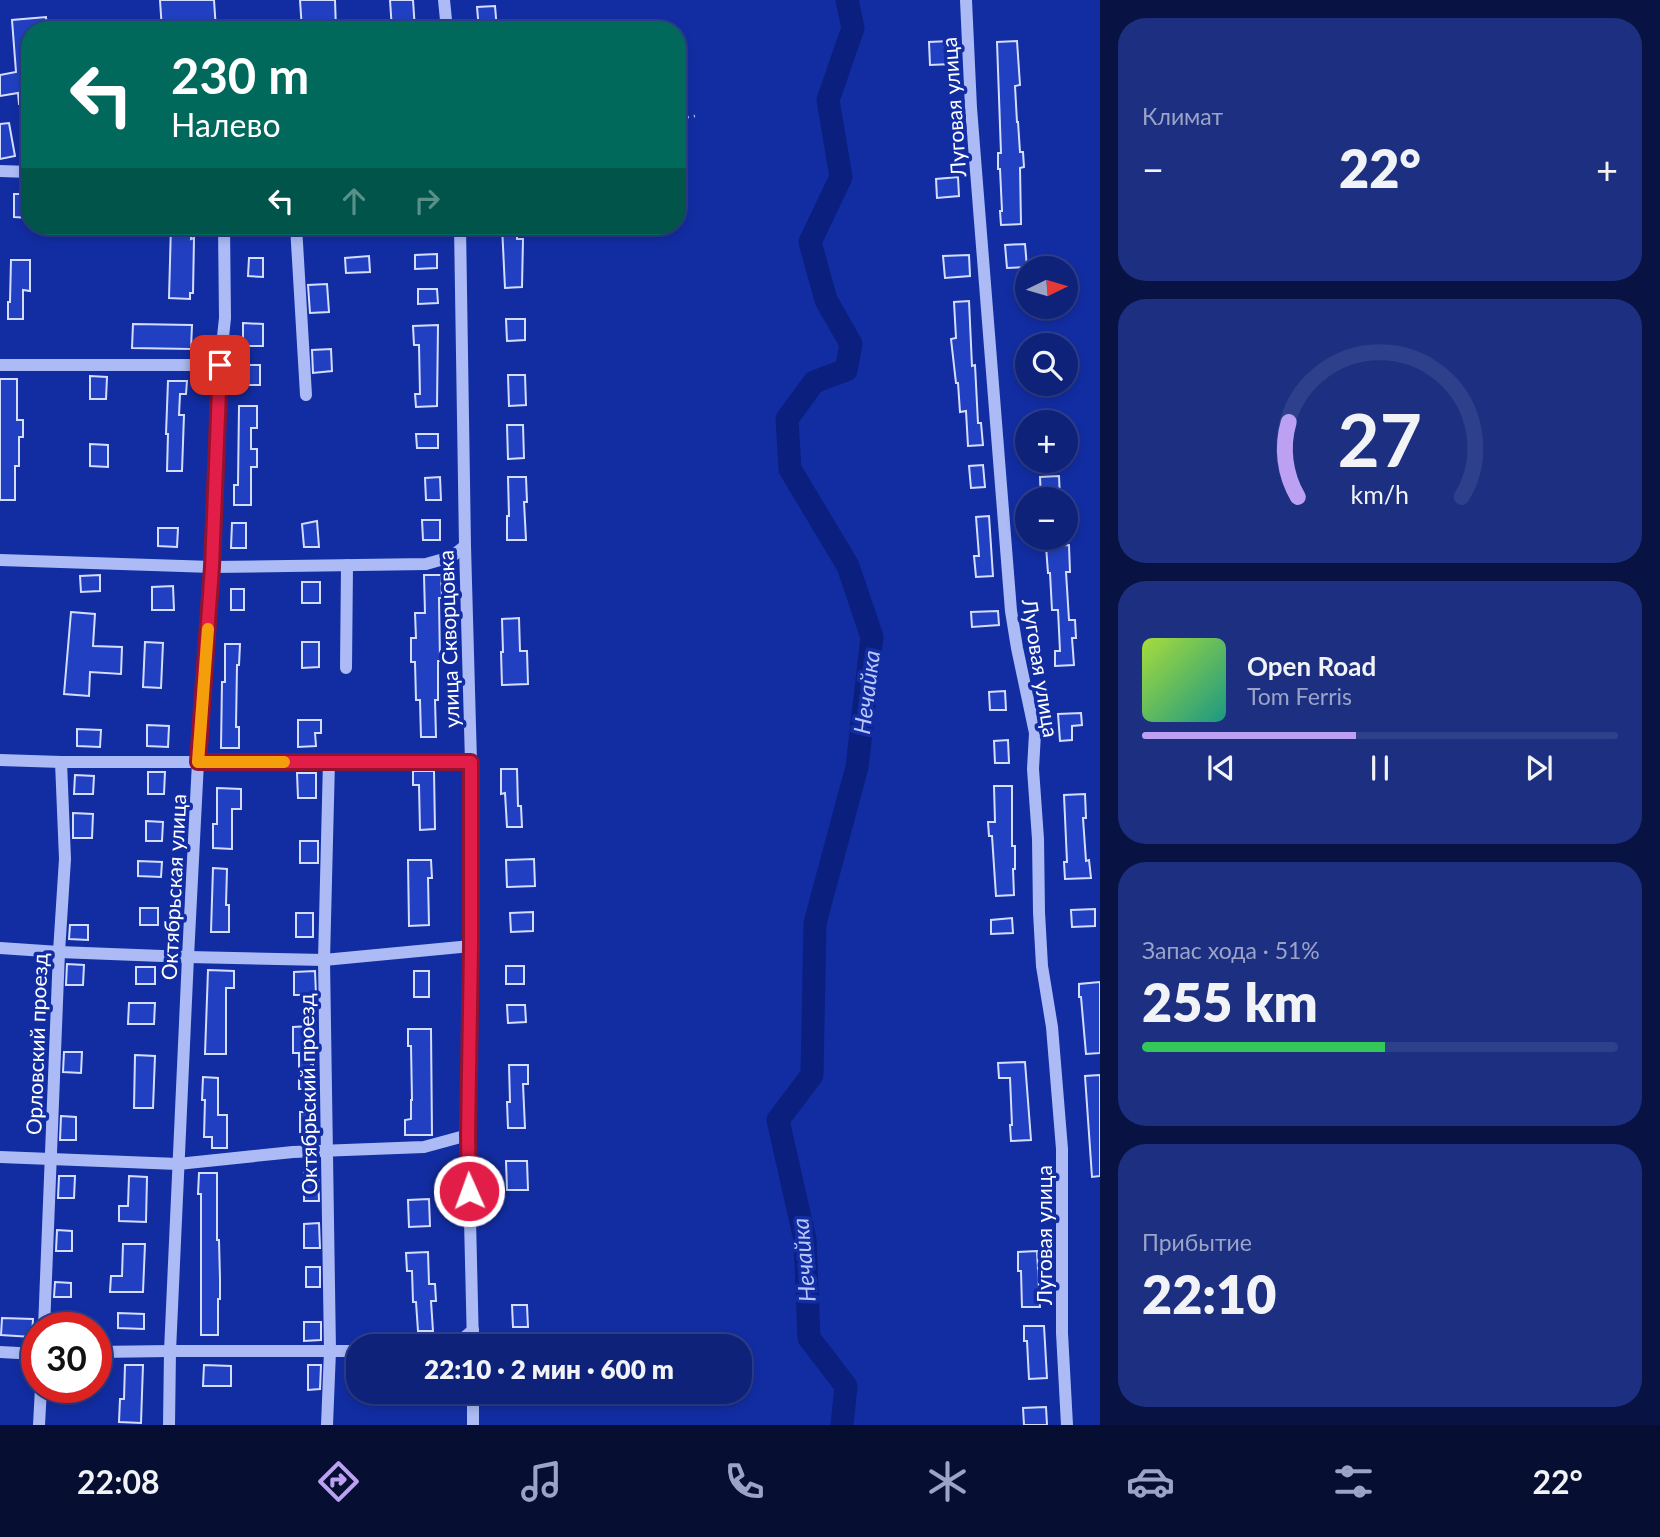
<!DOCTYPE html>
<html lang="ru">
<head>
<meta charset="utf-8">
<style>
	body { margin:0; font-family:Lato,sans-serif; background:#1c2f81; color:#f1f3f6; height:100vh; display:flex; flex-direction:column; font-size:26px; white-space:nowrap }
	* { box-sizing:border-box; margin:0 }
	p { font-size:23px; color:#9ba4c7 }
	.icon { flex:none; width:38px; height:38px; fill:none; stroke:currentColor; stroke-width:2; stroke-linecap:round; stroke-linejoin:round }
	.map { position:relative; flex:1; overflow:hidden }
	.panel { display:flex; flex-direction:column; gap:18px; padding:18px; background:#081343; width:560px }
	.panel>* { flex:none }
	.hud { position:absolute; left:21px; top:21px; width:665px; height:214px; border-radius:28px; box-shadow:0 4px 10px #0003,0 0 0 2px #2e3f8b; background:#00695c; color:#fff; overflow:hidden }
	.needle { width:46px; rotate:85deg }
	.buttons { position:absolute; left:1015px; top:256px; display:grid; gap:14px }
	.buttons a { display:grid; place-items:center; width:63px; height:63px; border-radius:50%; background:#0e227a; box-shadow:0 4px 10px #0003,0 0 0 2px #2e3f8b; font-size:35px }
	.speed { position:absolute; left:21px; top:1312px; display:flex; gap:14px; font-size:35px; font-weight:700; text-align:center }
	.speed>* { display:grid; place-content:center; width:91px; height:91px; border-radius:50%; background:#0e227a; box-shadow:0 4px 10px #0003,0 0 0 2px #2e3f8b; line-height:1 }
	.speed .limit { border:10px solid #d22; background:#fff; color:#111 }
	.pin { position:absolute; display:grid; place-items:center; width:60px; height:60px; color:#fff; margin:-30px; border-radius:14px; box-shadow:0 4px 10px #0006 }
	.me { position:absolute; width:77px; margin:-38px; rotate:358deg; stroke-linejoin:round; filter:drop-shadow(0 0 5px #0008) }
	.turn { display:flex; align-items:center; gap:24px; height:147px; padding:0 35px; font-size:32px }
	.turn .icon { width:91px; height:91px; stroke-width:2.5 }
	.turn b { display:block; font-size:49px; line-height:60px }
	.lanes { display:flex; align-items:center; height:66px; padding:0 35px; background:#0003; justify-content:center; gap:35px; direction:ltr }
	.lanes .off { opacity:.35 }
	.big { font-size:52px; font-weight:800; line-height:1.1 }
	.panel .widget { flex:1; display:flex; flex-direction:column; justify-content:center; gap:10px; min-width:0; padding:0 24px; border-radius:28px; background:#1c2f81 }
	.panel .dial { align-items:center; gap:0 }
	.dial svg { height:182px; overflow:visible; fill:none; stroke:#2e3f8b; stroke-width:7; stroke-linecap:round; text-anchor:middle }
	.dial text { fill:#f1f3f6; stroke:none }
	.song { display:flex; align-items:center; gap:21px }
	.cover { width:84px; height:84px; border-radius:10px; background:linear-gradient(135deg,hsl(80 70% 55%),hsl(170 70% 35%)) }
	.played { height:7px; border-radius:4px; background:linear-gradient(90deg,#bca0f2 45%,#2e3f8b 45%) }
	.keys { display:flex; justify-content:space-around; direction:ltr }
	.heat { display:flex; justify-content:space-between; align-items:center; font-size:38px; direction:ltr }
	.charge { height:10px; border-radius:5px; background:linear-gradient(90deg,#34c759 51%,#2e3f8b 0) }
	.trip { position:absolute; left:346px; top:1334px; width:406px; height:70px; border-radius:28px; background:#0e227a; box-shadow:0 4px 10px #0003,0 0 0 2px #2e3f8b; font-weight:800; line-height:70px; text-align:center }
	.dock { display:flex; height:112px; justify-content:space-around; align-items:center; background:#060e31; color:#9ba4c7 }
	.dock .icon { width:49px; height:49px }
	.dock .active { color:#bca0f2 }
	.dock b { font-size:32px; color:#f1f3f6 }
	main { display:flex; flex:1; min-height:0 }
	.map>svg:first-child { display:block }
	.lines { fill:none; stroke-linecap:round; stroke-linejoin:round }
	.river { stroke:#0b1f7e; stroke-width:23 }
	.building { fill:#2040c1; stroke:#d5ddfe; stroke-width:2 }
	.path { stroke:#acbbf5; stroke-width:2.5; stroke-dasharray:3.5 5; stroke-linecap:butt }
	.minor { stroke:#acbbf5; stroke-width:12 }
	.route-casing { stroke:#92132f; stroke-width:18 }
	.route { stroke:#e11d48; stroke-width:12 }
	.slow { stroke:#f59e0b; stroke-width:12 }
	.labels { text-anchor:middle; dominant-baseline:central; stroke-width:7; stroke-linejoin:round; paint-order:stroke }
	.street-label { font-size:21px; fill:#fff; stroke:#122da2 }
	.water-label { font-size:23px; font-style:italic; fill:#b9c7fb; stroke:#122da2 }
</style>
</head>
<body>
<main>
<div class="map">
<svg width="1100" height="1425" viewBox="0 0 1100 1425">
	<rect width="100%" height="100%" fill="#122da2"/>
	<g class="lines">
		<polyline class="river" points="842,1425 846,1386 809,1338 805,1240 778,1120 812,1075 815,923 857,767 872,637 848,566 790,469 787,419 814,382 846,370 851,344 826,300 810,242 841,177 828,100 853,28 847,0"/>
	</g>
	<g class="building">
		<polygon points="160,0 214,0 216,30 162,30"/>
		<polygon points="300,0 335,0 336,30 302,30"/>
		<polygon points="390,0 413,0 415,30 392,30"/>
		<polygon points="495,6 497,30 479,30 477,7"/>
		<polygon points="46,17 47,30 30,30 30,103 19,104 18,93 0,96 0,75 16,72 12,20"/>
		<polygon points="950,41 952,64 930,65 929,42"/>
		<polygon points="1017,41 1020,85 1015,86 1017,122 1018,122 1020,152 1023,152 1024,167 1020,168 1021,224 1001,225 1000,211 1002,211 1000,169 998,169 998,153 1001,153 997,42"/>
		<polygon points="9,123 15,156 0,159 0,124"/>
		<polygon points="958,177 959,196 937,198 936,179"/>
		<polygon points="14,194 30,194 30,218 14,217"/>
		<polygon points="171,226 191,226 191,239 194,238 193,293 190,293 190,299 169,298"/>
		<polygon points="502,226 517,226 517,239 523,239 522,287 505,288"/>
		<polygon points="1025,244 1027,267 1007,268 1005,245"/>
		<polygon points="437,254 437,268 415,269 415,255"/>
		<polygon points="969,255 970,276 945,278 943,256"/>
		<polygon points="369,256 370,272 346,273 345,258"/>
		<polygon points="249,258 263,258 263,277 248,276"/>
		<polygon points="11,260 30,260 30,291 23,290 23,319 8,319 8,302 10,302"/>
		<polygon points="327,284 329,312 310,313 308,285"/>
		<polygon points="418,289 437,289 438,303 418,304"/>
		<polygon points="969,301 972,366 975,365 978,423 981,423 983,445 968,446 966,411 960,412 958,383 956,383 951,339 956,338 954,302"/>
		<polygon points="506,319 525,319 525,340 507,341"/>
		<polygon points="243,323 263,324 263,346 243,346"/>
		<polygon points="133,324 192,325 191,349 132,348"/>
		<polygon points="438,325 437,406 416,407 415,394 420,394 419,345 414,345 413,326"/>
		<polygon points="331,349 332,371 313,373 312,350"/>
		<rect x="241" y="365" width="19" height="20"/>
		<polygon points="508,375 525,375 526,405 509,406"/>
		<polygon points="90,376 107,377 106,399 90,399"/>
		<polygon points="0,379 17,379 17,420 23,420 23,437 19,437 19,466 15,466 15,500 0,500"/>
		<polygon points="168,381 187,381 186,394 180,394 179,415 184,415 182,471 167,471 168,434 166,434"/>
		<polygon points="239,406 257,406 257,428 251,428 251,449 257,449 257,467 251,467 251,505 234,505 234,485 238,485"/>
		<polygon points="507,425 523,425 524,458 508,459"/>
		<polygon points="416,434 438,434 438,448 417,448"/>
		<polygon points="90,444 108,445 108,467 90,466"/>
		<polygon points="983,465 985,487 971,488 969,466"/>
		<polygon points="1059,476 1060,499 1041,499 1040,477"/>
		<polygon points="440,477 441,500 426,500 425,478"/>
		<polygon points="508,477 526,477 527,502 524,502 526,540 507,540 507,516 509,516"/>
		<polygon points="989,516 993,576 976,577 974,556 979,556 976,517"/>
		<polygon points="422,520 440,520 440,540 423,540"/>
		<polygon points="317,521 319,547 304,547 302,524"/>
		<polygon points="232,523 246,523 246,548 231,548"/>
		<polygon points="158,528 178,528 177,547 158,546"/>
		<polygon points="1069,545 1070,572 1066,572 1069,620 1075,620 1076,638 1072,638 1074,665 1055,666 1055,651 1060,651 1058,610 1052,610 1050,573 1048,573 1046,546"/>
		<polygon points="100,575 100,591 81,592 80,576"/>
		<polygon points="424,575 441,575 442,598 439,598 440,661 438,661 438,700 435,700 436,737 421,737 420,700 416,700 415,662 411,662 411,638 416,638 415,613 425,613"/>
		<rect x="302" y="582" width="18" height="21"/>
		<polygon points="173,586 174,610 152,610 152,587"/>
		<rect x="231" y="589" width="13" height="21"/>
		<polygon points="998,611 999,625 972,627 971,612"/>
		<polygon points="71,612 95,614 93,646 122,647 121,674 90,672 89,696 64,694"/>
		<polygon points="519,618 520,651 527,651 528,684 502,685 501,652 503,652 502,619"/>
		<polygon points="145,642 163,643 161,688 143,687"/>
		<polygon points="302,642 319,642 319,667 302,668"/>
		<polygon points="225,644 240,644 239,665 237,665 236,727 239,727 239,748 221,748 222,682 225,682"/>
		<polygon points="1005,691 1006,710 990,710 989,692"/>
		<polygon points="1081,713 1082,725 1072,726 1072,740 1060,741 1058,714"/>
		<polygon points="298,720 321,720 321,733 315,733 316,746 298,747"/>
		<polygon points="147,725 169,726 168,747 147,746"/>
		<polygon points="77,729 101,730 100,747 77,746"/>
		<polygon points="1008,740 1009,763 995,763 994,741"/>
		<polygon points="501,769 517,769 518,806 521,806 522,827 507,827 505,793 501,794"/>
		<polygon points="413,771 434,771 435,829 420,830 419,785 413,785"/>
		<polygon points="148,772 165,772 164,794 148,794"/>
		<polygon points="297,773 316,773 316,798 298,798"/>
		<polygon points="75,775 94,776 93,794 74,794"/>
		<polygon points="994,786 1012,786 1012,846 1015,846 1015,869 1013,869 1014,895 996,896 992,836 989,836 988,822 995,822"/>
		<polygon points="217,788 241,789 241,809 232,809 232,849 213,848 213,824 217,824"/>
		<polygon points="1085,794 1086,818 1083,818 1086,861 1089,860 1091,878 1065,879 1064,862 1067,862 1064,795"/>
		<polygon points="73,813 93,814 92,838 73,838"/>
		<polygon points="146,821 163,822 162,841 146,841"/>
		<rect x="300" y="841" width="18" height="22"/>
		<polygon points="534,859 535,886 507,887 506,860"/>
		<polygon points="408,860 431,860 432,878 428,878 429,925 409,926"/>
		<polygon points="138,861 162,862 161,877 138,876"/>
		<polygon points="213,868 227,869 226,905 229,905 229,932 211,932"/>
		<rect x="140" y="908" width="18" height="17"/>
		<polygon points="1095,909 1095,926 1072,927 1071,910"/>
		<polygon points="533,912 533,931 511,932 510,913"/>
		<rect x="296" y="913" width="17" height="24"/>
		<polygon points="1012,918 1013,933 991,934 991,920"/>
		<polygon points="70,925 88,925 88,940 69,939"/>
		<polygon points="67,964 84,965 83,985 66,985"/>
		<rect x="506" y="966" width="18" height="18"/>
		<rect x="136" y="967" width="19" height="17"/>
		<polygon points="208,970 234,971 234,988 226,988 226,1054 205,1054"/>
		<polygon points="315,971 316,995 294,995 294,972"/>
		<rect x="414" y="971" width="15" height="26"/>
		<polygon points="1100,982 1100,1053 1086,1054 1081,997 1079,997 1079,984"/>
		<polygon points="129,1003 155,1003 154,1024 128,1024"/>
		<polygon points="507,1005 525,1005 526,1022 508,1023"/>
		<polygon points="311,1026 311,1064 313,1064 313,1089 299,1089 299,1053 293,1053 293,1027"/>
		<polygon points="408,1029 431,1029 432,1135 405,1135 405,1120 411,1119 411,1100 412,1100 411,1046 408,1046"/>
		<polygon points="64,1052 82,1052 81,1073 63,1072"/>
		<polygon points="135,1055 155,1056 153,1108 134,1108"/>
		<polygon points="1025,1062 1031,1140 1011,1141 1010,1125 1012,1125 1010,1078 999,1078 998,1063"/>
		<polygon points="509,1065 528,1065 528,1084 523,1084 525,1128 508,1128 507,1102 510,1102"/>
		<polygon points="1100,1075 1100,1176 1092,1177 1085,1076"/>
		<polygon points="203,1077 218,1078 218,1115 227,1115 227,1148 212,1148 212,1137 204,1137 205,1100 202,1100"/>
		<rect x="300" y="1112" width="16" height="24"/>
		<polygon points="61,1116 76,1117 76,1140 60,1140"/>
		<polygon points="506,1161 527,1161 528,1190 507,1190"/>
		<polygon points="318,1172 319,1201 304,1201 304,1173"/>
		<polygon points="199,1173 217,1173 217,1240 219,1240 220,1279 220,1299 218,1299 218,1335 201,1335 201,1194 198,1194"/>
		<polygon points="59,1176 75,1176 74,1198 58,1198"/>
		<polygon points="129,1176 147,1177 146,1222 119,1221 119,1206 128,1206"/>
		<polygon points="429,1199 430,1226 409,1227 408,1200"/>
		<polygon points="319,1223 320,1248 304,1248 304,1224"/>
		<polygon points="57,1230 72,1231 72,1251 56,1251"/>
		<polygon points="123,1244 145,1244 143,1292 110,1292 111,1276 122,1276"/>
		<polygon points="1037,1251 1040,1307 1022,1307 1021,1271 1018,1271 1018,1252"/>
		<polygon points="428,1252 429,1284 435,1284 436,1301 431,1301 433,1331 418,1331 416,1302 413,1302 412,1271 407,1271 406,1253"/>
		<rect x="306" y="1267" width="14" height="20"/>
		<polygon points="55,1282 71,1283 71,1297 54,1297"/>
		<polygon points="512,1305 527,1305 528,1327 513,1327"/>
		<polygon points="118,1313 144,1314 144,1329 118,1328"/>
		<polygon points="2,1318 33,1319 32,1337 1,1335"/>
		<polygon points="304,1322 321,1322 321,1340 304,1341"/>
		<polygon points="1024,1326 1044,1326 1047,1378 1029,1379 1027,1341 1024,1341"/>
		<polygon points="125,1365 143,1365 141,1423 119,1422 120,1399 124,1399"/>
		<polygon points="204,1365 231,1366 231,1386 203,1386"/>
		<polygon points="308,1365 321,1365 320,1389 308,1390"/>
		<polygon points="1046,1407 1047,1425 1024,1425 1023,1408"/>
	</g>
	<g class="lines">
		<polyline class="path" points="677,119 695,116"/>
		<g class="minor">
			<polyline points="444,0 447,30"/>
			<polyline points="966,0 971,108 1011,611 1017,648 1035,733 1033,769 1038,839 1039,912 1042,966 1052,1027 1062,1149 1062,1333 1067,1425"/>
			<polyline points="0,171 30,172"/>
			<polyline points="296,226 306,395"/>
			<polyline points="460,226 465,546 471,762 471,946 468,1135 473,1346"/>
			<polyline points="0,365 220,365"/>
			<polyline points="0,560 212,567 426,564 451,557 465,546"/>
			<polyline points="346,668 347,565"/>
			<polyline points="0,760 61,762 471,762"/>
			<polyline points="0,948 59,952 188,957 324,960 471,946"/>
			<polyline points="0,1157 178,1164 293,1152 424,1147 468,1135"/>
			<polyline points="44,1328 59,952 65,859 61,762"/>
			<polyline points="445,1346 460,1341 473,1330"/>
			<polyline points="0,1352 37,1354"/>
			<polyline points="96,1352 170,1351 359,1351"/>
			<polyline points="39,1425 41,1388"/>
			<polyline points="169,1425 170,1351 188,957 198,762 212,567 220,365 225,318 224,226"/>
			<polyline points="327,1425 330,1351 324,960 329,761"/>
			<polyline points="473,1425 473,1391"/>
		</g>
	</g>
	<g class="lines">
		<defs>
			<polyline id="route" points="220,365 212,567 198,762 471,762 471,947 468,1135 469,1191"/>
		</defs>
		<use href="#route" class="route-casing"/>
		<use href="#route" class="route"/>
		<polyline class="slow" points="208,629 198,762 284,762"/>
	</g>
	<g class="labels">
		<g class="street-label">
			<text transform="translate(953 107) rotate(-94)">Луговая улица</text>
			<text transform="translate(448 639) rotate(-92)">улица Скворцовка</text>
			<text transform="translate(1041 668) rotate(81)">Луговая улица</text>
			<text transform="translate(173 887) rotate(-87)">Октябрьская улица</text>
			<text transform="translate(36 1044) rotate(-88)">Орловский проезд</text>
			<text transform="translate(307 1094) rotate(-91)">Октябрьский проезд</text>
			<text transform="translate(1043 1235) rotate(-90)">Луговая улица</text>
		</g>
		<g class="water-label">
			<text transform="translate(866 692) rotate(-83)">Нечайка</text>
			<text transform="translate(803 1260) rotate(-95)">Нечайка</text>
		</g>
	</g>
</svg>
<div class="buttons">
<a><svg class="needle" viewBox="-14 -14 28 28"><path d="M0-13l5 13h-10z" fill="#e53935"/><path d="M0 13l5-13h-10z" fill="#9ba4c7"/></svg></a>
<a><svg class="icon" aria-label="search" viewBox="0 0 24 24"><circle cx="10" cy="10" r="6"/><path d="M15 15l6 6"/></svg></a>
<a>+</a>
<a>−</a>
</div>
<div class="speed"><div class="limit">30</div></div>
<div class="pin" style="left:220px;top:365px;background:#d93025"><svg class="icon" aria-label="arrive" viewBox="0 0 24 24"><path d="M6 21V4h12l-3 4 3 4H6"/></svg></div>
<svg class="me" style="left:469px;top:1191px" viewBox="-20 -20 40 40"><circle r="17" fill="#e11d48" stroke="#fff" stroke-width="3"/><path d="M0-11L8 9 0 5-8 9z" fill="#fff"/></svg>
<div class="trip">22:10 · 2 мин · 600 m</div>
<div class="hud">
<div class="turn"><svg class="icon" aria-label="left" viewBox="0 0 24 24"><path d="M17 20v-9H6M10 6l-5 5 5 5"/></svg><div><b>230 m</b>Налево</div></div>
<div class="lanes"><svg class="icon" aria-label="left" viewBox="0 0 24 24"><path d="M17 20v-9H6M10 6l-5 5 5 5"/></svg><svg class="icon off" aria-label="ahead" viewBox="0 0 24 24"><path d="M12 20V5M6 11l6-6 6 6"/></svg><svg class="icon off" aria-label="right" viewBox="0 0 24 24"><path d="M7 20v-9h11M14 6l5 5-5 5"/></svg></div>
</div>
</div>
<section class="panel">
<div class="widget"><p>Климат</p>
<div class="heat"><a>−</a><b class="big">22°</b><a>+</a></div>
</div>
<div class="widget dial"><svg viewBox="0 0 100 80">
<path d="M14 69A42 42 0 1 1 86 69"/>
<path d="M14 69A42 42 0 0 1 10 36" stroke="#bca0f2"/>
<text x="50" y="56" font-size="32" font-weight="700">27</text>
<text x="50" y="72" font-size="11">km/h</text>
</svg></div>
<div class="widget">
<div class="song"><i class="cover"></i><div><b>Open Road</b><p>Tom Ferris</p></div></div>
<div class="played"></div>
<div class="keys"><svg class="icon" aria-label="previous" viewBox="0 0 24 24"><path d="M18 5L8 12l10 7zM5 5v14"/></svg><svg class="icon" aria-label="pause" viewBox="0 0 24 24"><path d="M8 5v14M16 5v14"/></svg><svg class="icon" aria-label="next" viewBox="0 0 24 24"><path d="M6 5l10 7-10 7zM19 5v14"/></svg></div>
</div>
<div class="widget"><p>Запас хода · 51%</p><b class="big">255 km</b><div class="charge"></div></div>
<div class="widget"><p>Прибытие</p><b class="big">22:10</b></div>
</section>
</main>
<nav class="dock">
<b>22:08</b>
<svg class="icon active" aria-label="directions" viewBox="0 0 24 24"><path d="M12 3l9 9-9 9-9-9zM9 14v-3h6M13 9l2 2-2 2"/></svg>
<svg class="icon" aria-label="music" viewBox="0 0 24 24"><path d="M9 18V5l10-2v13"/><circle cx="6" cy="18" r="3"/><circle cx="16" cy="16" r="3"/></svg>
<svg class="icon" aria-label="phone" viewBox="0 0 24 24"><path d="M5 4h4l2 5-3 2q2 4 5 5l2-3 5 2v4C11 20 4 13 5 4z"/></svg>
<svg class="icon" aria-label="climate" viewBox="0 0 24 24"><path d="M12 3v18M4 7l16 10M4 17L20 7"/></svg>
<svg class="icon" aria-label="car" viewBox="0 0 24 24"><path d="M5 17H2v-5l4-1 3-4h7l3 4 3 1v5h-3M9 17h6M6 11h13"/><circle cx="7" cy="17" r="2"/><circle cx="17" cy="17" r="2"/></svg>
<svg class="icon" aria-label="filters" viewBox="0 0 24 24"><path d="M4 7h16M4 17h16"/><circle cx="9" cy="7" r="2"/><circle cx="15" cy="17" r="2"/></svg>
<b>22°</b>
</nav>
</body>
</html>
